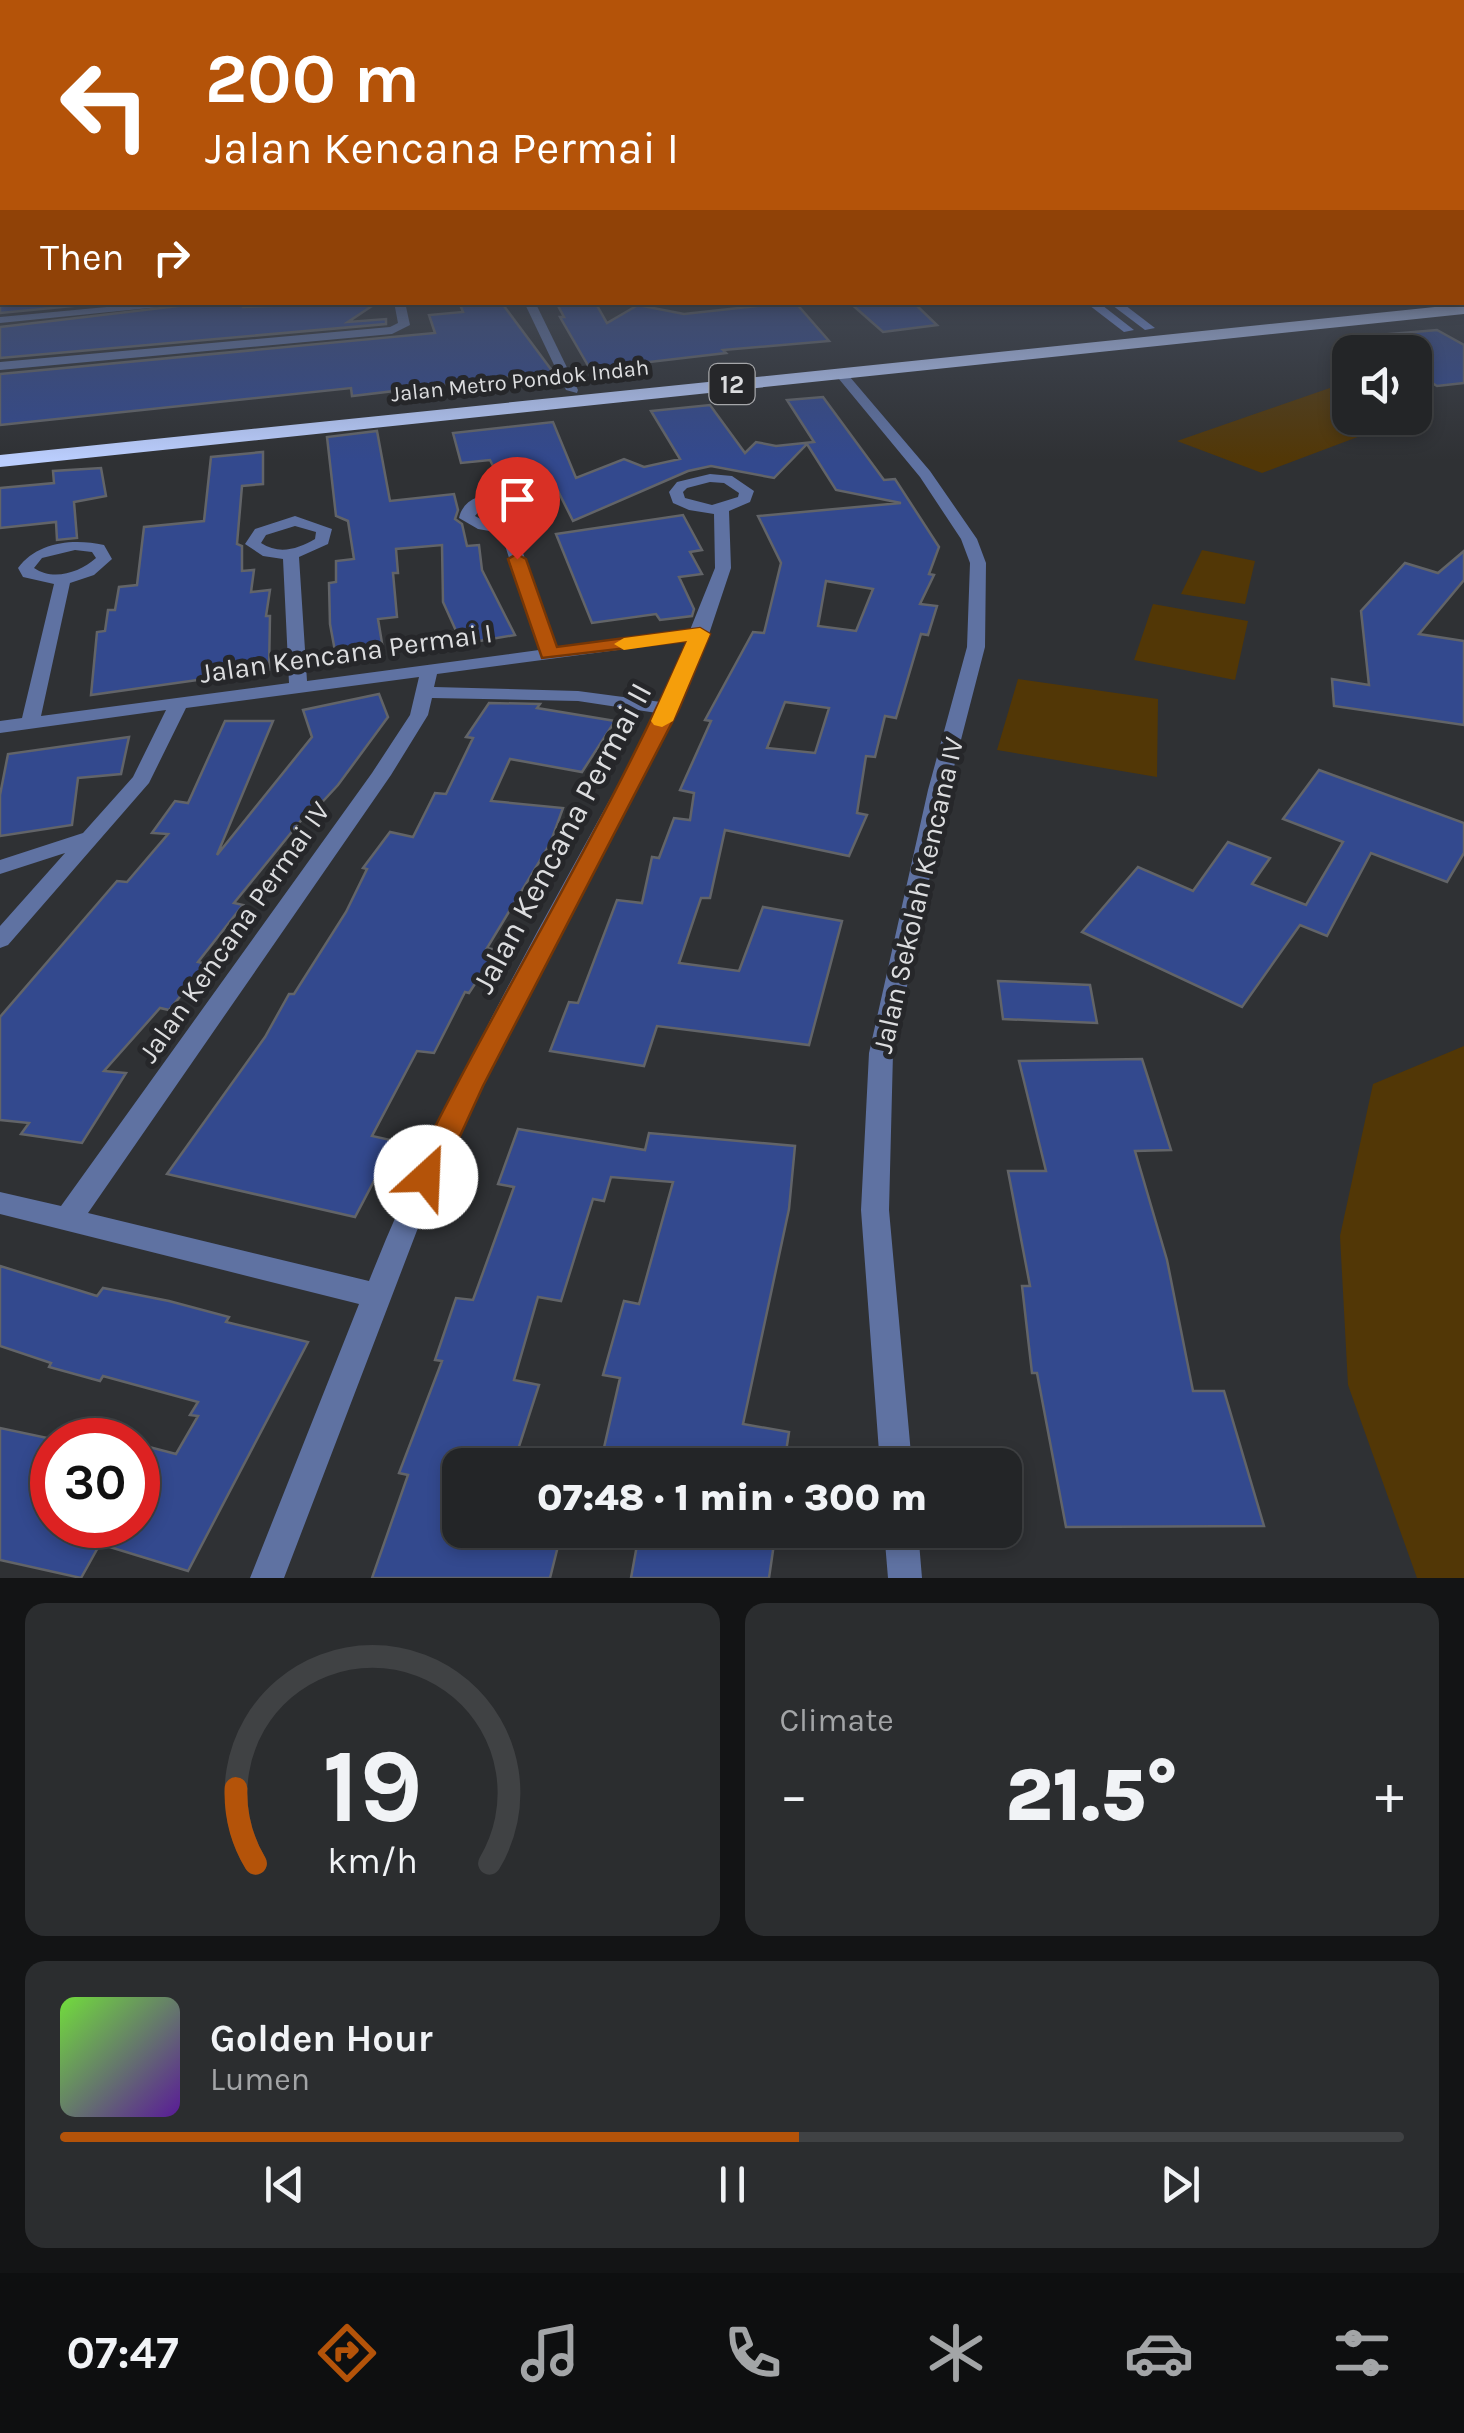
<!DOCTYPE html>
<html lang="en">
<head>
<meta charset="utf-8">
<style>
	body { margin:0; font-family:Karla,sans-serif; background:#2b2d2f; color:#f1f3f6; height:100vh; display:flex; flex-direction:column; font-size:38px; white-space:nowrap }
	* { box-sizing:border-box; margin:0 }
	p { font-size:32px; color:#a3a5a7 }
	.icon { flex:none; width:55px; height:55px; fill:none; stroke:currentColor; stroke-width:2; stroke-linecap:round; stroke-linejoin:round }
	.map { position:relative; height:1578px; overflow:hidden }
	.drawer { display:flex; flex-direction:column; gap:25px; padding:25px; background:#131415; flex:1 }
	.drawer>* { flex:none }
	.hud { position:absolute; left:0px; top:0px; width:1465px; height:305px; box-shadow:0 5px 15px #0003,0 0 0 2px #404244; background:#b45309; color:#fff; overflow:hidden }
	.tools { position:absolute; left:1332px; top:335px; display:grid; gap:20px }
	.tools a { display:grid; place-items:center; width:100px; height:100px; border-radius:20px; background:#232527; box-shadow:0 5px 15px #0003,0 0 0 2px #404244; font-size:50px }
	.speed { position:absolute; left:30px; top:1418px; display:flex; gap:20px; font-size:50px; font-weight:700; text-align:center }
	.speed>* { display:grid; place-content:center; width:130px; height:130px; border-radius:50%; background:#232527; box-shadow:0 5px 15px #0003,0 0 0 2px #404244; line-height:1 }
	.speed .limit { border:15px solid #d22; background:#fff; color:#111 }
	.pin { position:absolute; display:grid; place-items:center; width:85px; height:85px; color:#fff; margin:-102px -42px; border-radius:50% 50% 50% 0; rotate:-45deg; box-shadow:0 0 10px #0007 }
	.pin .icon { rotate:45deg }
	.me { position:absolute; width:110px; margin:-55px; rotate:25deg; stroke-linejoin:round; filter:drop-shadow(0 0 8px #0008) }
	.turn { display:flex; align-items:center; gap:35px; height:210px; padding:0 40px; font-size:45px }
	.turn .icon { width:130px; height:130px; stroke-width:2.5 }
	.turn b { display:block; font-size:70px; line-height:85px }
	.then { display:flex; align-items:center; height:95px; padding:0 40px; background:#0003; gap:20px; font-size:38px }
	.big { font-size:75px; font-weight:800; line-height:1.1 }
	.drawer .widget { flex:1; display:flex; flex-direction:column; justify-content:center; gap:15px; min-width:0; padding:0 35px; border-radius:20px; background:#2b2d2f }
	.drawer .dial { align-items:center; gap:0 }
	.dial svg { height:260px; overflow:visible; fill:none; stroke:#404244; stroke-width:7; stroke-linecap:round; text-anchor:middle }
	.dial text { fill:#f1f3f6; stroke:none }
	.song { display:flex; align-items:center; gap:30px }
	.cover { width:120px; height:120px; border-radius:15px; background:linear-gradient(135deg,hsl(100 70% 55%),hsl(270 70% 35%)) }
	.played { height:10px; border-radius:5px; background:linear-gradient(90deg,#b45309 55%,#404244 55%) }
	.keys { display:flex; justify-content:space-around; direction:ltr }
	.heat { display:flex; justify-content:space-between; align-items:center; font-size:55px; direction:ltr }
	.drawer .tiles { flex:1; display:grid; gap:25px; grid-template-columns:1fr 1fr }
	.widget:last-child { grid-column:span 2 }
	.trip { position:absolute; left:442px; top:1448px; width:580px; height:100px; border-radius:20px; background:#232527; box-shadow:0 5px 15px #0003,0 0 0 2px #404244; font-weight:800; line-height:100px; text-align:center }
	.dock { display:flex; height:160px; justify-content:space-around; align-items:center; background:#0e0f10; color:#a3a5a7 }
	.dock .icon { width:70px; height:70px }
	.dock .active { color:#b45309 }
	.dock b { font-size:45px; color:#f1f3f6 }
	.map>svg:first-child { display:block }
	.green { fill:#523706 }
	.building { fill:#33498e; stroke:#626468; stroke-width:2.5; fill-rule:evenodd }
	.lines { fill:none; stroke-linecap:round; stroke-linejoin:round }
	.street { fill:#5f72a2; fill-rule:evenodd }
	.secondary { fill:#7895e3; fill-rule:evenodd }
	.highway { fill:#bbcefe; fill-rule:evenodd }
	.route { fill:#b45309; stroke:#753606; stroke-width:2.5 }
	.slow { fill:#f59e0b }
	.labels { text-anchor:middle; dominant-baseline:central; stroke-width:10; stroke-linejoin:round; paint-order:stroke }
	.far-street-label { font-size:22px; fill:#dcdddf; stroke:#26272a }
	.shield { fill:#26272a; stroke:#a5a6a9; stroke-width:2.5 }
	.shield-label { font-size:25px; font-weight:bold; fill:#dcdddf }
	.street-label { font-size:28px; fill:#dcdddf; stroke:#26272a }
	.near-street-label { font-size:32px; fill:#dcdddf; stroke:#26272a }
</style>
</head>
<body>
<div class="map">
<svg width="1464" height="1578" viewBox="0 0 1464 1578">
	<rect width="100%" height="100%" fill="#2f3134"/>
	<g class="green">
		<polygon points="1350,381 1350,418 1408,418 1262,473 1177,441"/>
		<polygon points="1202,550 1255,561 1245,604 1181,594"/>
		<polygon points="1153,604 1248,621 1235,680 1134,660"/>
		<polygon points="1018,679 1158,699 1157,777 997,750"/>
		<polygon points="1464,1046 1464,1578 1417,1578 1348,1385 1340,1236 1373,1084"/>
	</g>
	<g class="building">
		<polygon points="0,302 114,302 0,313"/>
		<polygon points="212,302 243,302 243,307 378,302 348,322 386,319 386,324 0,358 0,327"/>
		<polygon points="459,302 501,302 553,372 352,396 351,388 0,425 0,374 435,333 429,315 463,312"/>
		<polygon points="556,302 595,302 607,323 638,305 684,314 795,302 829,341 723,350 726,353 590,369 560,317 564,317"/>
		<polygon points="849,302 913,302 937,325 883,332"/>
		<polygon points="1437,330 1464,345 1464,383 1437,386 1415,372 1415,352 1356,352 1356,337"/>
		<path d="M823,397L884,480L895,479L939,547L929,574L934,575L920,604L937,606L928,635L921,634L896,718L885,716L875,757L866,756L857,813L867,815L849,856L725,830L710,898H701L679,963L739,971L763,907L842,921L809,1045L657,1026L644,1066L550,1051L569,1002L578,1003L617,900L642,903L652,857L659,858L674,818L690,820L694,793L680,790L711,721L705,720L753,632L764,633L781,563L758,516L901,503L836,490L807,444L774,478L711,466L688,471L573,521L558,491L531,484L504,488L490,460L461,463L453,433L553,422L576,478L624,459L644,467L680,459L651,411L710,405L745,453L756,442L776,446L814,442L787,400ZM826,581L873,589L856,631L818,626ZM785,702L829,708L815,753L767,748Z"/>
		<polygon points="377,431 390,501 454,494 458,510 455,519 462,524 467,546 479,545 482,570 515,635 462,644 443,602 442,545 396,549 398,573 393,573 397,617 378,619 384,655 337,662 330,624 329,583 336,582 336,561 354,559 348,521 336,516 327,437"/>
		<polygon points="263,452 263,484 242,486 237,544 242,546 242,571 254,570 251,592 270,590 266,616 270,616 269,670 91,695 97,632 105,631 108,610 115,610 119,587 137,585 144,527 204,521 211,457"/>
		<polygon points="101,468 106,496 74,502 77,538 57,540 56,522 0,528 0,488 54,483 53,471"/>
		<polygon points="683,515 702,550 690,552 702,574 679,577 694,609 692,616 660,620 656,614 592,623 556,534"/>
		<polygon points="1464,551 1464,580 1419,634 1464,641 1464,725 1334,706 1332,679 1369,685 1361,611 1405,563 1438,573"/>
		<polygon points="379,694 388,717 338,785 312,813 308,812 234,903 243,905 198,962 207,964 169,1010 160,1008 104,1071 126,1073 82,1143 21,1134 29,1123 0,1120 0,1017 117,881 127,882 168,834 152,833 175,801 188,803 225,721 273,721 217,855 312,737 303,710"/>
		<polygon points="489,703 540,704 537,708 615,721 582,772 510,759 491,801 563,808 550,844 487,948 497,950 469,993 465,992 434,1053 417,1051 372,1136 395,1141 355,1217 167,1174 265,1037 289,994 294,994 346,912 367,869 363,868 390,832 413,837 435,793 446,794 473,738 466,737"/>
		<polygon points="129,737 121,774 78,778 72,825 0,836 0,795 8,754"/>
		<polygon points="1319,770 1464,823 1464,853 1447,882 1371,853 1327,936 1300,925 1242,1007 1082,932 1138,867 1193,891 1228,842 1270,858 1252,884 1306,905 1343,842 1283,819"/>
		<polygon points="998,981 1090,985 1097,1023 1003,1019"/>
		<polygon points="1142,1059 1171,1150 1135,1151 1167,1260 1193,1391 1224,1391 1264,1526 1066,1527 1037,1373 1032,1373 1022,1286 1030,1286 1008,1171 1046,1171 1019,1061"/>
		<polygon points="518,1129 645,1150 649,1133 795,1146 789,1209 743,1424 789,1432 784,1465 600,1465 620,1378 603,1375 624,1301 639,1304 673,1182 611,1177 604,1201 593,1199 561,1301 538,1297 514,1380 539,1385 513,1465 460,1465 460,1530 562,1530 550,1578 372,1578 408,1475 399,1473 442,1361 435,1360 456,1298 473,1300 514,1187 498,1184"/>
		<polygon points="0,1266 97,1296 103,1288 169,1301 229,1317 226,1322 308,1342 188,1571 100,1544 81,1578 0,1560 0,1428 52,1439 52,1525 138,1525 138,1444 176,1454 198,1416 190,1415 198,1402 103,1376 100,1381 49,1367 51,1363 0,1346"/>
		<polygon points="660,1530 776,1530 769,1578 631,1578 637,1545 658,1548"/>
	</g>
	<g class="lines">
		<g class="street">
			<rect x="0" y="244" width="2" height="6"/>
			<polygon points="160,302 209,302 0,323 0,317"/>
			<polygon points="394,302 405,302 410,325 392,334 0,370 0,362 390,327 398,323"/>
			<polygon points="524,302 535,302 578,390 577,393 566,390"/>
			<polygon points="840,369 844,370 930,471 977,539 986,563 985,647 948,790 893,1053 889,1210 912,1465 880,1465 861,1210 869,1053 928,790 967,647 970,563 961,539 920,477 834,373"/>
			<path d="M710,474L732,476L754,491L750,502L729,511L731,568L709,634L677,709L482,1086L426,1207L284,1578H250L359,1304L0,1214V1192L61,1206L372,773L410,715L419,677L186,708L149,783L8,945L0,948V926L65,853L0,874V860L83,833L133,777L166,710L0,733V721L22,718L54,584L23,577L18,568C37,542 73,538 104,545L112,559L94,575L70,583L41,716L289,683L283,559L263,556L245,544L255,529L295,516L332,529L328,544L299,557L307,681L539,650L501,533L478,529L459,518C466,485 519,491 539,504L540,518L515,530L556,648L690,630L715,568L714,514L689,510L673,503L669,492L677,482ZM710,482L724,483L739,493L738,497L712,505L685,498L683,492L687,488ZM502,501L525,507L527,514C510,525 493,527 475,516L484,505ZM295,526L316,532L315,539C298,549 279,555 261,543L266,535ZM75,550L92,552L96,558C79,573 53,581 34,568L42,558ZM686,641L661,702L578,691L434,687L437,674ZM432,698L578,701L657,713C556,900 447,1084 369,1281L88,1213L391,775L428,715Z"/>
			<polygon points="884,1530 918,1530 922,1578 888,1578"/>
		</g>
		<g class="secondary">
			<polygon points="1085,302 1098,302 1134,330 1124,332"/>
			<polygon points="1108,302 1121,302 1155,328 1145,330"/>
		</g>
		<polygon class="highway" points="1464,304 1464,314 0,467 0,455"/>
	</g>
	<linearGradient id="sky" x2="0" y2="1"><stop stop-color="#1a1b1d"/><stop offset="0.52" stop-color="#474e5c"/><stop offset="1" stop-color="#474e5c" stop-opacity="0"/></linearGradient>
	<rect width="1464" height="461" fill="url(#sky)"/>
	<path class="route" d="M517,554L526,559L557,647L700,628L710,634L679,709L483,1086L437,1186L426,1189L415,1186L410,1177C498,996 607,825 687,641L542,658L508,559Z"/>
	<polygon class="slow" points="700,628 710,634 673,721 662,727 654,725 651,721 687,641 624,650 614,644 624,638"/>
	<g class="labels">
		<g class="far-street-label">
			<text transform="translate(520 381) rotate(-6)">Jalan Metro Pondok Indah</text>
		</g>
		<rect class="shield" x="709.5" y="364" width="45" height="40" rx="8"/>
		<g class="shield-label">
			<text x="732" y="384">12</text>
		</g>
		<g class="street-label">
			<text transform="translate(346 653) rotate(-8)">Jalan Kencana Permai I</text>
			<text transform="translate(918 895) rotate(-77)">Jalan Sekolah Kencana IV</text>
			<text transform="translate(234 932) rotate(-55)">Jalan Kencana Permai IV</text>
		</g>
		<g class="near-street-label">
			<text transform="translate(562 838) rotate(-62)">Jalan Kencana Permai II</text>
		</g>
	</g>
</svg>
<div class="tools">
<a><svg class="icon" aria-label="sound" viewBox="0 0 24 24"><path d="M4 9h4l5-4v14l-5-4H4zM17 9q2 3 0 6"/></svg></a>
</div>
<div class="speed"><div class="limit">30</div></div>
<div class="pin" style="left:517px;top:559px;background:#d93025"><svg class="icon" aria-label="arrive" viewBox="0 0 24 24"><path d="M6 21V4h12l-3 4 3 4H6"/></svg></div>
<svg class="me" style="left:426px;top:1177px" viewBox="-20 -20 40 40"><circle r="19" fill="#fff"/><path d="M0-13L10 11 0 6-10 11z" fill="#b45309"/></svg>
<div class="trip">07:48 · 1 min · 300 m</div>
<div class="hud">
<div class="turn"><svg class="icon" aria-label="left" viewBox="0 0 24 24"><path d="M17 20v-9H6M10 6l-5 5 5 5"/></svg><div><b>200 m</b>Jalan Kencana Permai I</div></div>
<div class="then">Then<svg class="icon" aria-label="right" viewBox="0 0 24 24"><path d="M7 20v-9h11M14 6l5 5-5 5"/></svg></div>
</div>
</div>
<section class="drawer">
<div class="tiles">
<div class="widget dial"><svg viewBox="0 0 100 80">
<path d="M14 69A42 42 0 1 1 86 69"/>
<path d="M14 69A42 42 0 0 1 8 46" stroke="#b45309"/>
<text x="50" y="56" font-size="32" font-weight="700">19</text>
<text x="50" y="72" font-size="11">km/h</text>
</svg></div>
<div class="widget"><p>Climate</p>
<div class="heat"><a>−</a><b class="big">21.5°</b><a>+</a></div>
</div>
<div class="widget">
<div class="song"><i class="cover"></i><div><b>Golden Hour</b><p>Lumen</p></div></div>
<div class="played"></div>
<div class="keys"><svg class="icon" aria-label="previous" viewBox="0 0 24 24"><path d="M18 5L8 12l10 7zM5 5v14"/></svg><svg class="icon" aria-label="pause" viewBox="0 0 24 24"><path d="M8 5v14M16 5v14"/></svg><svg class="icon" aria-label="next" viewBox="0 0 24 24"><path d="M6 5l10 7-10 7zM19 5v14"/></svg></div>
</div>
</div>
</section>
<nav class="dock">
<b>07:47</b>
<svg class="icon active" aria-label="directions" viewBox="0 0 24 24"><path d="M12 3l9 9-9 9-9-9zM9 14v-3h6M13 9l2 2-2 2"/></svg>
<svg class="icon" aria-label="music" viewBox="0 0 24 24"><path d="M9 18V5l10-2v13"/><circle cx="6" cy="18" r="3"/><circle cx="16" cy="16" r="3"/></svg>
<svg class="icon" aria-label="phone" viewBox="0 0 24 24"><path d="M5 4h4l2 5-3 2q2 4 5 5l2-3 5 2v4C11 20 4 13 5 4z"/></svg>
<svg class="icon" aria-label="climate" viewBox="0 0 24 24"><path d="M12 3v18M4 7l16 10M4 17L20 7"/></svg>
<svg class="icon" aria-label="car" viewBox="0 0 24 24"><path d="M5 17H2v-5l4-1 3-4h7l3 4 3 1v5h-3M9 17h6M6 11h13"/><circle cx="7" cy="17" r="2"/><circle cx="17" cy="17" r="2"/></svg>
<svg class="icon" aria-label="filters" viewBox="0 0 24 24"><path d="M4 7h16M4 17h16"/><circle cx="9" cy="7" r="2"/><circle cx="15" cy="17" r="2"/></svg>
</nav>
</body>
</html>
